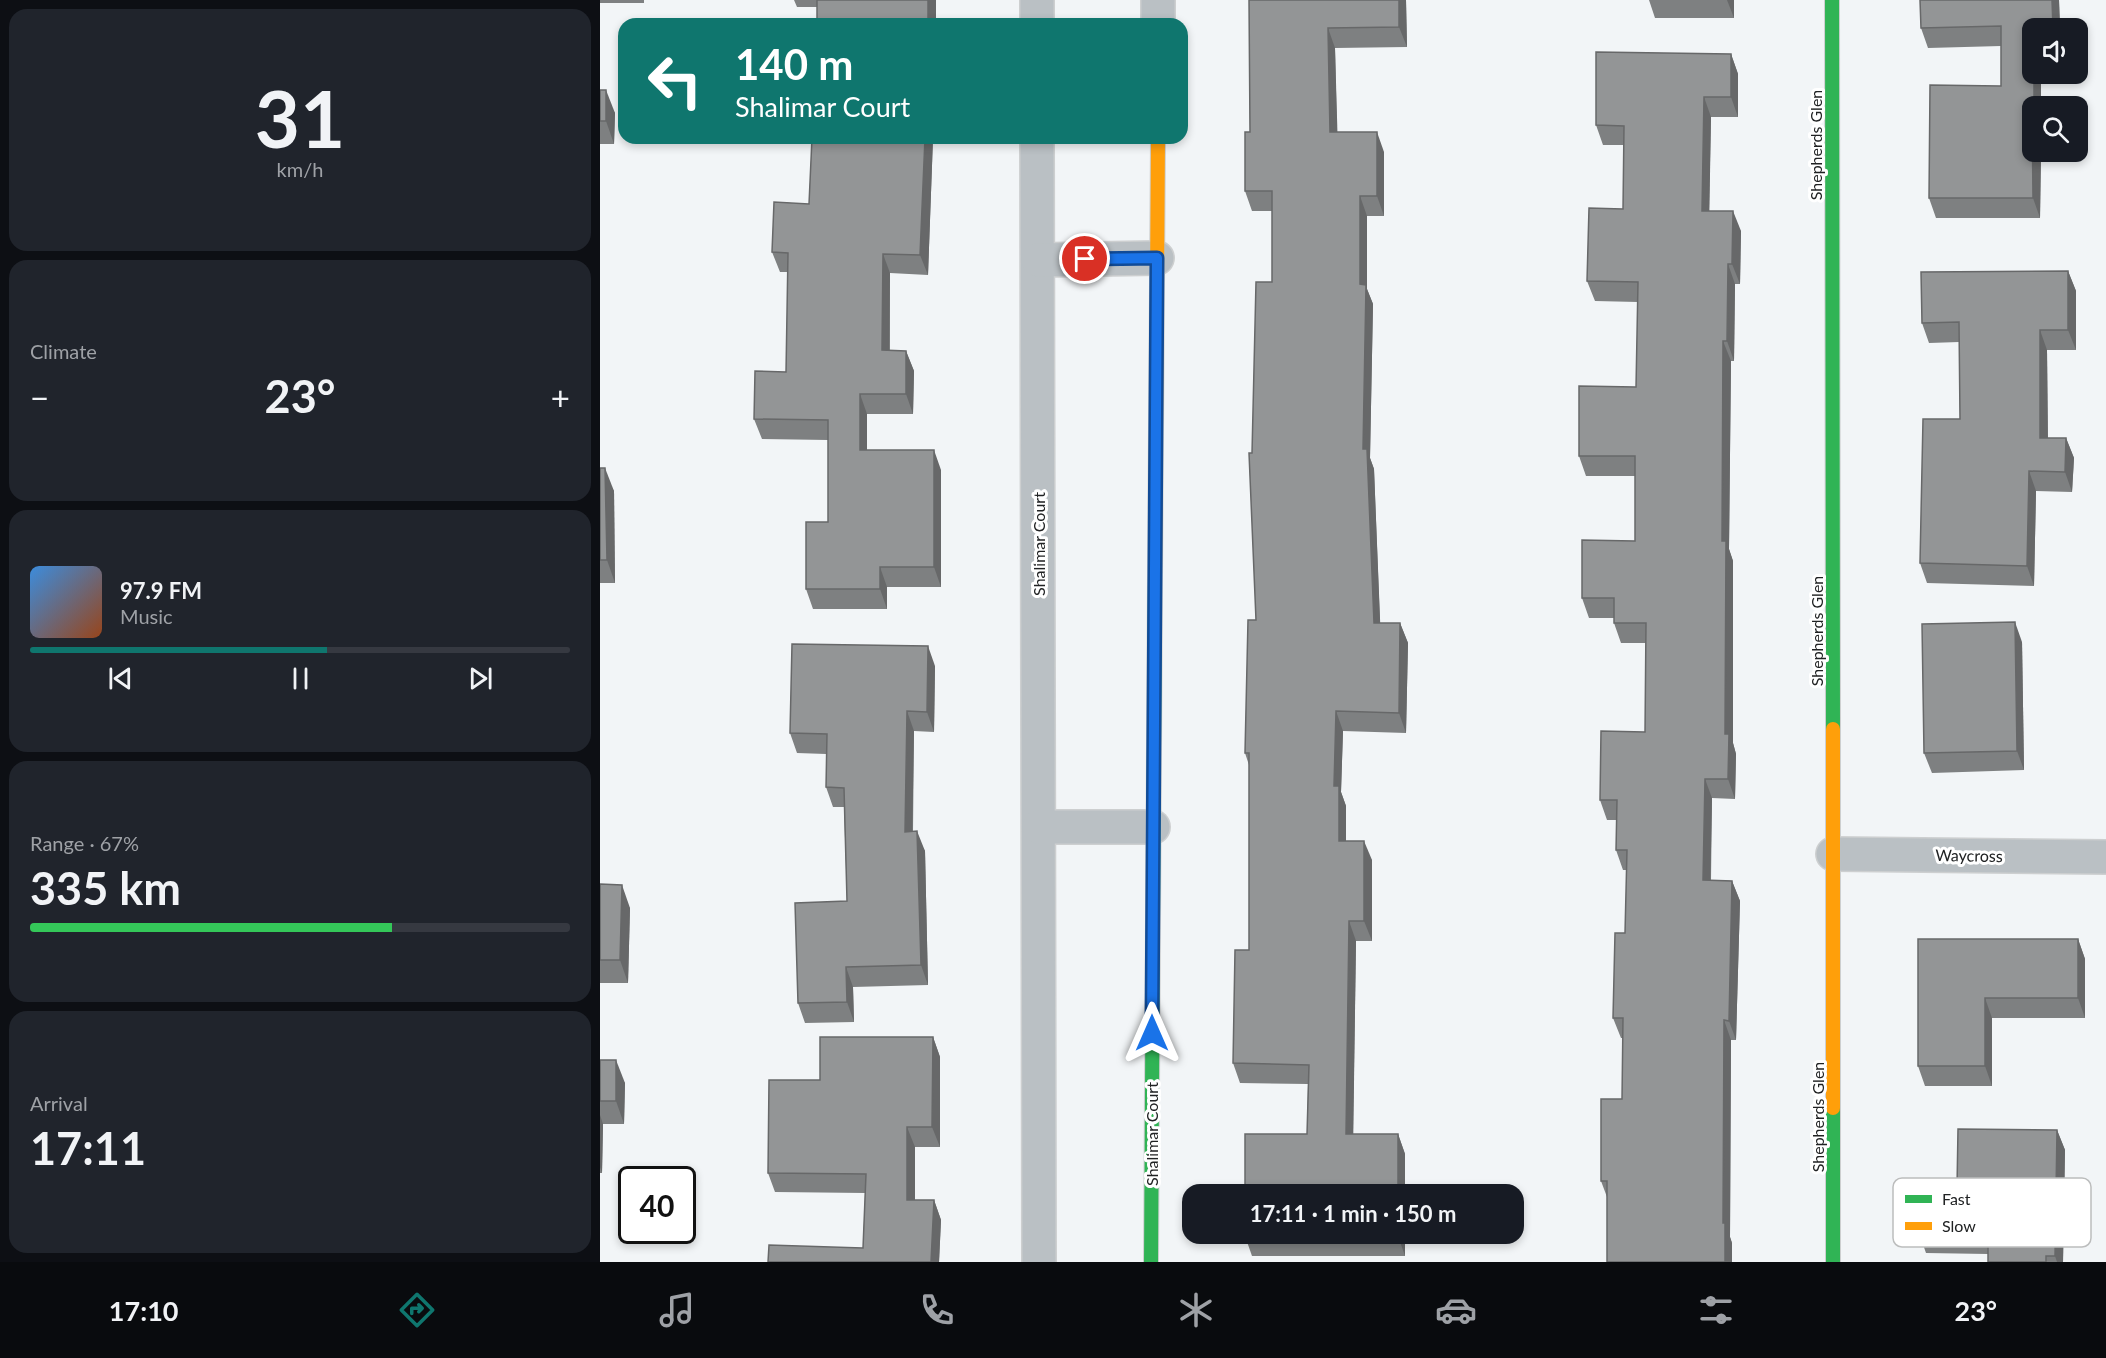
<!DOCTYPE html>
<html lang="en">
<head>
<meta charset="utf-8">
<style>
	body { margin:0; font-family:Lato,sans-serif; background:#20242c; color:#f1f3f6; height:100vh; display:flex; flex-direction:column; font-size:22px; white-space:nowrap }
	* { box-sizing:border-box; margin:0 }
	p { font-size:20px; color:#9ea1a6 }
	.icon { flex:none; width:33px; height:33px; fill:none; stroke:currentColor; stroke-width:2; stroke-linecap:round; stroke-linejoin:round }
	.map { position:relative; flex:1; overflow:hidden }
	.sheet { display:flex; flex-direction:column; gap:9px; padding:9px; background:#0d0f14; width:600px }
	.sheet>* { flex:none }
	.hud { position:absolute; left:18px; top:18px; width:570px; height:126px; border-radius:18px; box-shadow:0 3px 9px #0003; background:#0f766e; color:#fff; overflow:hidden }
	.fabs { position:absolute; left:1422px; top:18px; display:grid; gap:12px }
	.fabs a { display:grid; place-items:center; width:66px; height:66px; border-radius:12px; background:#171b24; box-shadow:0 3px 9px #0003; font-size:30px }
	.speed { position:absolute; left:18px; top:1166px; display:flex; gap:12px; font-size:30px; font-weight:700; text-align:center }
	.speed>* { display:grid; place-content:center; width:78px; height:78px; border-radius:50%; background:#171b24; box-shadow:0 3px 9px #0003; line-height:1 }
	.speed .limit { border:3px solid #111; border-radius:9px; background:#fff; color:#111 }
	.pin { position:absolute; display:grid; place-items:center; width:51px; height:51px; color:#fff; margin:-26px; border:3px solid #fff; border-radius:50%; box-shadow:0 2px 6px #0007 }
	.me { position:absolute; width:66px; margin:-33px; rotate:0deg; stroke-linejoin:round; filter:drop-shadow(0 0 4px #0008) }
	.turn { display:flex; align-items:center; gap:21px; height:126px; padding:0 18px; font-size:27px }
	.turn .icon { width:78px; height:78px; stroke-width:2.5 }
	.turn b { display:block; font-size:42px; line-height:51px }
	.big { font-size:45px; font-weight:700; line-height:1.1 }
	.sheet .widget { flex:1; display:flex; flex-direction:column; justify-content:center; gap:9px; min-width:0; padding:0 21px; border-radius:18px; background:#20242c }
	.sheet .dial { align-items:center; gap:0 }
	.dial b { font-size:78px; line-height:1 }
	.song { display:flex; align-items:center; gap:18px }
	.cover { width:72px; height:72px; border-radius:9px; background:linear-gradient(135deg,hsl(210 70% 55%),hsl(20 70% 35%)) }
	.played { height:6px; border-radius:3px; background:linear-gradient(90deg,#0f766e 55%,#363941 55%) }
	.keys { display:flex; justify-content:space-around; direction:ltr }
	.heat { display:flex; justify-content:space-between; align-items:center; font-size:33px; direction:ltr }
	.charge { height:9px; border-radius:4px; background:linear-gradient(90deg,#34c759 67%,#363941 0) }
	.trip { position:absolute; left:582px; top:1184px; width:342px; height:60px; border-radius:18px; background:#171b24; box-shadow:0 3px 9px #0003; font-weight:700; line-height:60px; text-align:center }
	.menu { display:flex; height:96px; justify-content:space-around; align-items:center; background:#090b0e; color:#9ea1a6 }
	.menu .icon { width:42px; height:42px }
	.menu .active { color:#0f766e }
	.menu b { font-size:27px; color:#f1f3f6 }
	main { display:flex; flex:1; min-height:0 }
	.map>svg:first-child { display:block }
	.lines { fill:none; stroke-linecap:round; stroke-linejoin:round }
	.street-casing { stroke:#cdcfd0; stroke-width:36 }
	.fast-casing { stroke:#cdcfd0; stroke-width:16 }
	.slow-casing { stroke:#cdcfd0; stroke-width:16 }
	.street { stroke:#bac0c4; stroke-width:33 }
	.fast { stroke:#30b455; stroke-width:14 }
	.slow { stroke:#ff9f0a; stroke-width:14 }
	.wall { fill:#7e8081 }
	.shaded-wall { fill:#676869 }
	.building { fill:#939596; stroke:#676869; stroke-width:1.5 }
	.route-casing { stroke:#114b97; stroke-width:15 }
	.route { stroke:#1a73e8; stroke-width:10 }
	.labels { text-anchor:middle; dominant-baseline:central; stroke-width:6; stroke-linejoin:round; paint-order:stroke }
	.street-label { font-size:16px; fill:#202223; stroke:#fff }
	.key { fill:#fff; stroke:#bcbdbd; stroke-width:1.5 }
	.key-label { font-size:16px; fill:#202223 }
</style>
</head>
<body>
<main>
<section class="sheet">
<div class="widget dial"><b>31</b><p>km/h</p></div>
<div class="widget"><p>Climate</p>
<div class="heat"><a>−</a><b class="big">23°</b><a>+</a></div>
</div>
<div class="widget">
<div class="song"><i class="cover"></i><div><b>97.9 FM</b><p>Music</p></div></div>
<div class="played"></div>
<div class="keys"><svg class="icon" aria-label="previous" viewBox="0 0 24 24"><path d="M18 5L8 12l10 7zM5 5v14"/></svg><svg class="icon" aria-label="pause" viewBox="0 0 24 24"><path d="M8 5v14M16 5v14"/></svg><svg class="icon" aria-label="next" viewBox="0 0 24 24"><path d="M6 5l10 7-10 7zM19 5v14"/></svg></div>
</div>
<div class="widget"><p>Range · 67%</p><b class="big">335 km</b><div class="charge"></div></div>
<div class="widget"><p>Arrival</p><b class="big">17:11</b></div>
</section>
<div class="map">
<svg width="1506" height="1262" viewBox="0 0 1506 1262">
	<rect width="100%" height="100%" fill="#f2f5f7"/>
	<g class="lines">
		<defs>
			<g id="street">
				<polyline points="437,0 437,24"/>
				<polyline points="558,24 558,0"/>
				<polyline points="437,138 439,1262"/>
				<polyline points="438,260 557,258"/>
				<polyline points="439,827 553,827"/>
				<polyline points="1233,854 1506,857"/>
			</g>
			<g id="fast">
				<polyline points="1232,0 1233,729"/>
				<polyline points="1233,1108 1233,1262"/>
				<polyline points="551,1262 555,576"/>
			</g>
			<g id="slow">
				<polyline points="555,576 558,138"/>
				<polyline points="1233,729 1233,1108"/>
			</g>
		</defs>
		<use href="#street" class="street-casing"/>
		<use href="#fast" class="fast-casing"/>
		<use href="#slow" class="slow-casing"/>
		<use href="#street" class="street"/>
		<use href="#fast" class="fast"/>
		<use href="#slow" class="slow"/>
	</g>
	<g class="wall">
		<rect x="0" y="0" width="44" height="3"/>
		<polygon points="194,0 336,0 336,24 217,24 217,7 197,7"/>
		<polygon points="649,0 806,0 807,47 735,48 737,132 784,152 784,216 767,216 767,289 773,304 770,458 774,469 780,623 800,623 808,643 806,733 743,731 741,792 746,806 746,841 772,860 772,941 756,941 753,1134 798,1134 805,1154 805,1194 707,1134 708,1084 640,1083 633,1063 649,950 649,765 645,753 656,620 652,453 672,282 672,211 652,211 645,191 650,132"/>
		<polygon points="1049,0 1134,0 1134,18 1055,18"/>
		<polygon points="1320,0 1459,0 1460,28 1432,28 1432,74 1441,74 1441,106 1432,106 1432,152 1441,152 1440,218 1336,218 1329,198 1401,86 1401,46 1328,48 1321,28"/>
		<polygon points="1131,54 1138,74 1138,117 1111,117 1109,211 1141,231 1140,284 1135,284 1134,361 1131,361 1129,549 1133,561 1133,743 1136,754 1135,799 1112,798 1111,880 1132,881 1140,901 1136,1040 1131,1040 1130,1237 1132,1243 1007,1197 1001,1181 1022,1099 1023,1038 1021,1038 1013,1018 1025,933 1027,870 1023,870 1016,850 1016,820 1007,820 1000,800 1045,732 1046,643 1021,643 1014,623 1014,618 989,618 982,598 1035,541 1035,476 986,476 979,456 1036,387 1038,302 995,301 987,281 1023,209 1024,145 1003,145 996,125"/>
		<polygon points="0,90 15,113 14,144 0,144 0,165"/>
		<polygon points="212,138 333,138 328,275 290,273 290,351 306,351 314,371 313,414 267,414 267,450 341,470 341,587 287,587 287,609 213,609 206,589 228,522 228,440 162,439 154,419 186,372 188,272 180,272 172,252 209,204"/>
		<polygon points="1468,271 1476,291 1476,350 1447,350 1448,438 1466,438 1474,458 1472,492 1436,491 1434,586 1327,583 1320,563 1360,419 1359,342 1329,343 1322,323"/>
		<polygon points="0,468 14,491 15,583 0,583"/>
		<polygon points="1422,642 1424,770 1332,773 1324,753"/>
		<polygon points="335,666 334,732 314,731 313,831 325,851 328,985 253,987 254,1022 205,1023 198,1003 247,901 244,807 233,807 226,787 226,754 197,753 190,733"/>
		<polygon points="0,884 30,908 28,983 0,983"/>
		<polygon points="1318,939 1478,939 1485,959 1485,1018 1392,1018 1392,1086 1325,1086 1318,1066"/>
		<polygon points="333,1037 340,1057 340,1147 315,1147 315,1200 334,1200 341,1220 339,1262 168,1262 263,1248 265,1193 175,1192 168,1173 220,1080"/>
		<polygon points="0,1060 25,1083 24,1124 3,1124 2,1173 0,1173"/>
		<polygon points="1457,1130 1465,1150 1463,1262 1388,1262 1388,1254 1326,1253 1319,1233 1357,1187"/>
		<polygon points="805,1233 805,1256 652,1256 645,1236"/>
	</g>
	<g class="shaded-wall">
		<rect x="328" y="0" width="8" height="24"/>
		<polygon points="799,0 806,0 807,47 799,27"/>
		<polygon points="1127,0 1134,0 1134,18"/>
		<polygon points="1452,0 1459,0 1460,28 1453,28"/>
		<polygon points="728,28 735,48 738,152 730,132"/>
		<polygon points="1131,54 1138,74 1138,117 1131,97"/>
		<rect x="1434" y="74" width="7" height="32"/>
		<polygon points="6,90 15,113 14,144 6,121"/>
		<polygon points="1104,97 1111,117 1109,231 1102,211"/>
		<polygon points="777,132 784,152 784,216 777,196"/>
		<polygon points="325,138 333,138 328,275 320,255"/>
		<polygon points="1433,152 1441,152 1440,218 1433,198"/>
		<polygon points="760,196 767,216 767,289 773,304 770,458 774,469 781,643 774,623 763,449 760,284"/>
		<polygon points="1133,211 1141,231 1140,284 1132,264"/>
		<polygon points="283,254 290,273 289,370 282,350"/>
		<polygon points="1128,264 1135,284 1134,361 1127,341"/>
		<polygon points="1468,271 1476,291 1476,350 1468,330"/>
		<polygon points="1440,330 1447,350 1448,458 1440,438"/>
		<polygon points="1123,341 1131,361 1129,549 1133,561 1133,743 1136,754 1135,799 1128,779 1125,734 1122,541"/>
		<polygon points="306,351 314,371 313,414 306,394"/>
		<polygon points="260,394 267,414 267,470 260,450"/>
		<polygon points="1466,438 1474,458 1472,492 1465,472"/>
		<polygon points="334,450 341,470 341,587 334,567"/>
		<polygon points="5,468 14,491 15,583 7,560"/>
		<polygon points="1429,471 1436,491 1434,586 1427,566"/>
		<polygon points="280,567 287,587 287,609 280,589"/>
		<polygon points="1415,622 1422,642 1424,770 1417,751"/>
		<polygon points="800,623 808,643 806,733 799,713"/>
		<polygon points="328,646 335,666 334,732 327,712"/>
		<polygon points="307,711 314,731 312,851 305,832"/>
		<polygon points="736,711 743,731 741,792 746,806 746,860 739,841 734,786"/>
		<polygon points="1105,779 1112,798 1110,900 1103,880"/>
		<polygon points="317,831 325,851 328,985 321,965"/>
		<polygon points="764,841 772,860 772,941 764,921"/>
		<polygon points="1132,881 1140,901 1136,1040 1129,1021"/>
		<polygon points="22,885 30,908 28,983 20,960"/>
		<polygon points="749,921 756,941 753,1154 746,1134"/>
		<polygon points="1478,939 1485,959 1485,1018 1478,998"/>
		<polygon points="246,967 253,987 254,1022 247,1002"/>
		<polygon points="1385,998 1392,1018 1392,1086 1385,1066"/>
		<polygon points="1124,1020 1131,1040 1130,1237 1132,1243 1132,1262 1125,1262 1123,1223"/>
		<polygon points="333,1037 340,1057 340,1147 332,1127"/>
		<polygon points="16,1060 25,1083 24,1124 16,1101"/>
		<polygon points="0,1115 3,1124 2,1173 0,1167"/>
		<polygon points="307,1127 315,1147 315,1219 307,1200"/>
		<polygon points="1457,1130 1465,1150 1463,1262 1457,1262 1455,1256"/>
		<polygon points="798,1134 805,1154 805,1194 798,1194"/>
		<polygon points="334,1200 341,1220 339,1262 331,1262"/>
		<polygon points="798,1233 805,1233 805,1256 798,1236"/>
	</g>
	<g class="building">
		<rect x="217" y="0" width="111" height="24"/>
		<polygon points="649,0 799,0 799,27 728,28 730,132 777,132 777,196 760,196 760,284 766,285 763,449 767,449 774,623 800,623 799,713 736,711 734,786 739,786 739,841 764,841 764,921 749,921 746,1134 798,1134 798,1194 645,1194 645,1134 707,1134 709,1065 633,1063 635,950 649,950 649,753 645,753 648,620 656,620 649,453 652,453 656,282 672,282 672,191 645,191 645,132 650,132"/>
		<polygon points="1320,0 1452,0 1453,28 1432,28 1432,74 1434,74 1434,106 1432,106 1433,198 1329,198 1330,85 1401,86 1401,26 1321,28"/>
		<polygon points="996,52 1131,54 1131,97 1104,97 1102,211 1133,211 1132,264 1128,264 1127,341 1123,341 1122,541 1126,541 1125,734 1129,734 1128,779 1105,779 1103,880 1132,881 1129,1021 1124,1020 1123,1223 1125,1223 1125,1262 1007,1262 1007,1181 1001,1181 1001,1099 1022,1099 1023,1018 1013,1018 1015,933 1025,933 1027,850 1016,850 1017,800 1000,800 1001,731 1045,732 1046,623 1014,623 1014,598 982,598 982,540 1035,541 1035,456 979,456 979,386 1036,387 1038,282 987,281 989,208 1023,209 1024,126 996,125"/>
		<rect x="0" y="90" width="6" height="31"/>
		<polygon points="212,138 325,138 320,255 283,254 282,350 306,351 306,394 260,394 260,450 334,450 334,567 280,567 280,589 206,589 206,522 228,522 228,420 154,419 155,371 186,372 188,253 172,252 174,202 209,204"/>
		<polygon points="1468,271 1468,330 1440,330 1440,438 1466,438 1465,472 1429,471 1427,566 1320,563 1323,419 1360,419 1359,322 1322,323 1321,272"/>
		<polygon points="0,468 5,468 7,560 0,560"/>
		<polygon points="1415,622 1417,751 1324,753 1322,624"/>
		<polygon points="192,644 328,646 327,712 307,711 305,832 317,831 321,965 246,967 247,1002 198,1003 195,903 247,901 244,788 226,787 227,734 190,733"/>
		<polygon points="0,884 22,885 20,960 0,960"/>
		<polygon points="1318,939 1478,939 1478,998 1385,998 1385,1066 1318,1066"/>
		<polygon points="220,1037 333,1037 332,1127 307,1127 307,1200 334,1200 331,1262 168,1262 169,1245 263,1248 266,1174 168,1173 169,1080 220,1080"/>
		<rect x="0" y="1060" width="16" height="41"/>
		<polygon points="1358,1129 1457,1130 1455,1256 1446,1256 1446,1262 1388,1262 1388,1234 1319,1233 1320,1186 1357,1187"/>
		<rect x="645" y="1233" width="153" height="3"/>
	</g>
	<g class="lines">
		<defs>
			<polyline id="route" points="485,259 557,258 552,1033"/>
		</defs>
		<use href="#route" class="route-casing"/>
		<use href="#route" class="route"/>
	</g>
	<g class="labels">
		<g class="street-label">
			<text transform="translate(1215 145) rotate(-90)">Shepherds Glen</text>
			<text transform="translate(438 544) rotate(-90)">Shalimar Court</text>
			<text transform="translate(1216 631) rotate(-90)">Shepherds Glen</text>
			<text transform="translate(1369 855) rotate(1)">Waycross</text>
			<text transform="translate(1217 1117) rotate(-90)">Shepherds Glen</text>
			<text transform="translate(551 1134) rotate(-90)">Shalimar Court</text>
		</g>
	</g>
	<rect x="1293" y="1178" width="198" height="69" rx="9" class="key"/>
	<rect x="1305" y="1195" width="27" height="8" fill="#30b455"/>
	<rect x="1305" y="1222" width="27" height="8" fill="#ff9f0a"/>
	<g class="key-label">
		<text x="1342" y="1205">Fast</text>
		<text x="1342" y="1232">Slow</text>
	</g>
</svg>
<div class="fabs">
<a><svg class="icon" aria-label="sound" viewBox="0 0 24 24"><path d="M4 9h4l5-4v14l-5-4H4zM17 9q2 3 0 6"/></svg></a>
<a><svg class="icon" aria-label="search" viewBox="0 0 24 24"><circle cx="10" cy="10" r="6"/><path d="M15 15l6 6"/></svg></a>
</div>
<div class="speed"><div class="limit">40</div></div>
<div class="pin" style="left:485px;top:259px;background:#d93025"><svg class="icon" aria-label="arrive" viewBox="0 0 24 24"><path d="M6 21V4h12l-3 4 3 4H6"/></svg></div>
<svg class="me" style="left:552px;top:1033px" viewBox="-20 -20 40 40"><path d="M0-17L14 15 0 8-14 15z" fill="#1a73e8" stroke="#fff" stroke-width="4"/></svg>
<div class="trip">17:11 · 1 min · 150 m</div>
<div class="hud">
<div class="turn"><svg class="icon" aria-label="left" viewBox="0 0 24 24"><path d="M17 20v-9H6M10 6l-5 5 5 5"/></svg><div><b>140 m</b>Shalimar Court</div></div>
</div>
</div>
</main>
<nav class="menu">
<b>17:10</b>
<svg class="icon active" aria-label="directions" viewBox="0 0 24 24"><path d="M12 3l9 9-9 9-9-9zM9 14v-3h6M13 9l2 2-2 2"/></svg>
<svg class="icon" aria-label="music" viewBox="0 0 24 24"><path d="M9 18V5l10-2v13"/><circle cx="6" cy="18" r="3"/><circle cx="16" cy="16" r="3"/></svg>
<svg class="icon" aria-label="phone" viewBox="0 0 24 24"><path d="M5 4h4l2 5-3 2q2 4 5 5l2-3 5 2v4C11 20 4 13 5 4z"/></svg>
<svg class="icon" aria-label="climate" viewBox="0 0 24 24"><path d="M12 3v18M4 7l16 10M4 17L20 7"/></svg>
<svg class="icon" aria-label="car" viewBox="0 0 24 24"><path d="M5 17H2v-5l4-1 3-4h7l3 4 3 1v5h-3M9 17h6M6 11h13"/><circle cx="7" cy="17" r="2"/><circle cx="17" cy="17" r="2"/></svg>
<svg class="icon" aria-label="filters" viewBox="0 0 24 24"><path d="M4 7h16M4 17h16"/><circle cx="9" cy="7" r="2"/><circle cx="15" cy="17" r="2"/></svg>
<b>23°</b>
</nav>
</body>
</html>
